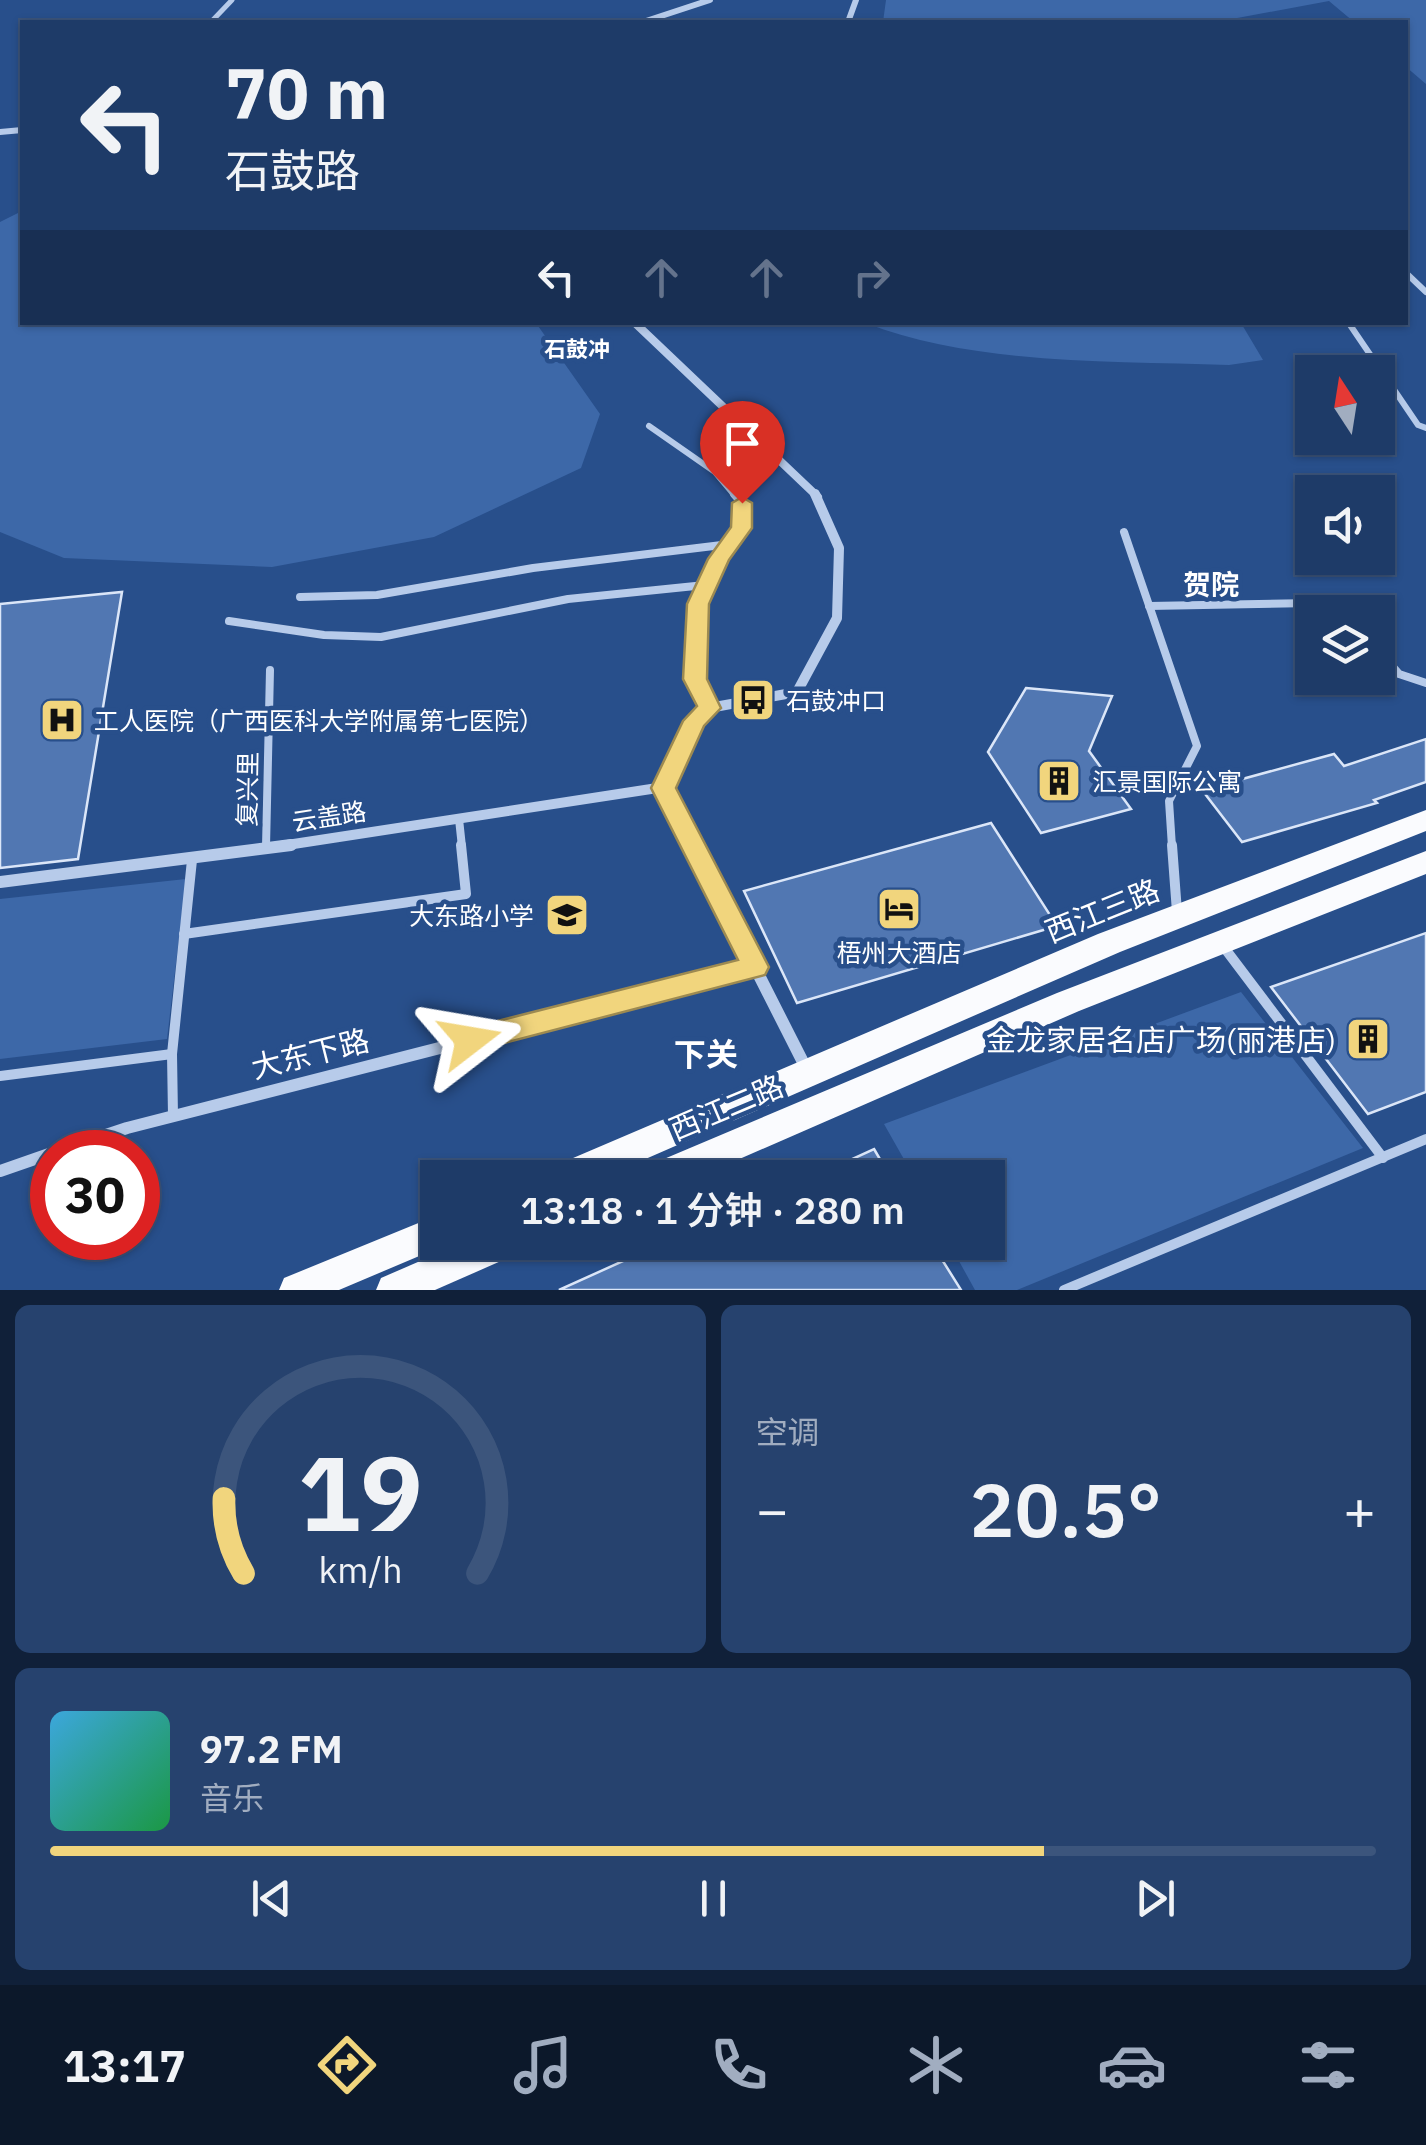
<!DOCTYPE html>
<html lang="zh">
<head>
<meta charset="utf-8">
<style>
	body { margin:0; font-family:"IBM Plex Sans","Noto Sans SC",sans-serif; background:#26426e; color:#f1f3f6; height:100vh; display:flex; flex-direction:column; font-size:38px; white-space:nowrap }
	* { box-sizing:border-box; margin:0 }
	p { font-size:32px; color:#a1adc0 }
	.icon { flex:none; width:55px; height:55px; fill:none; stroke:currentColor; stroke-width:2; stroke-linecap:round; stroke-linejoin:round }
	.map { position:relative; height:1290px; overflow:hidden }
	.panel { display:flex; flex-direction:column; gap:15px; padding:15px; background:#102039; flex:1 }
	.panel>* { flex:none }
	.hud { position:absolute; left:20px; top:20px; width:1388px; height:305px; border-radius:0px; box-shadow:0 2px 8px #0004,0 0 0 2px #3c557c; background:#1e3b68; color:#f1f3f6; overflow:hidden }
	.needle { width:65px; rotate:348deg }
	.controls { position:absolute; left:1295px; top:355px; display:grid; gap:20px }
	.controls a { display:grid; place-items:center; width:100px; height:100px; border-radius:0px; background:#1e3b68; box-shadow:0 2px 8px #0004,0 0 0 2px #3c557c; font-size:50px }
	.speed { position:absolute; left:30px; top:1130px; display:flex; gap:20px; font-size:50px; font-weight:700; text-align:center }
	.speed>* { display:grid; place-content:center; width:130px; height:130px; border-radius:50%; background:#1e3b68; box-shadow:0 2px 8px #0004,0 0 0 2px #3c557c; line-height:1 }
	.speed .limit { border:15px solid #d22; background:#fff; color:#111 }
	.pin { position:absolute; display:grid; place-items:center; width:85px; height:85px; color:#fff; margin:-102px -42px; border-radius:50% 50% 50% 0; rotate:-45deg; box-shadow:0 0 10px #0007 }
	.pin .icon { rotate:45deg }
	.me { position:absolute; width:110px; margin:-55px; rotate:76deg; stroke-linejoin:round; filter:drop-shadow(0 0 8px #0008) }
	.turn { display:flex; align-items:center; gap:35px; height:210px; padding:0 40px; font-size:45px }
	.turn .icon { width:130px; height:130px; stroke-width:2.5 }
	.turn b { display:block; font-size:70px; line-height:85px }
	.lanes { display:flex; align-items:center; height:95px; padding:0 40px; background:#0003; justify-content:center; gap:50px; direction:ltr }
	.lanes .off { opacity:.35 }
	.big { font-size:75px; font-weight:600; line-height:1.1 }
	.panel .tile { flex:1; display:flex; flex-direction:column; justify-content:center; gap:15px; min-width:0; padding:0 35px; border-radius:15px; background:#26426e }
	.panel .dial { align-items:center; gap:0 }
	.dial svg { height:260px; overflow:visible; fill:none; stroke:#3c557c; stroke-width:7; stroke-linecap:round; text-anchor:middle }
	.dial text { fill:#f1f3f6; stroke:none }
	.song { display:flex; align-items:center; gap:30px }
	.cover { width:120px; height:120px; border-radius:15px; background:linear-gradient(135deg,hsl(200 70% 55%),hsl(140 70% 35%)) }
	.played { height:10px; border-radius:5px; background:linear-gradient(90deg,#f1d57d 75%,#3c557c 75%) }
	.keys { display:flex; justify-content:space-around; direction:ltr }
	.heat { display:flex; justify-content:space-between; align-items:center; font-size:55px; direction:ltr }
	.panel .tiles { flex:1; display:grid; gap:15px; grid-template-columns:1fr 1fr }
	.tile:last-child { grid-column:span 2 }
	.trip { position:absolute; left:420px; top:1160px; width:585px; height:100px; border-radius:0px; background:#1e3b68; box-shadow:0 2px 8px #0004,0 0 0 2px #3c557c; font-weight:600; line-height:100px; text-align:center }
	.tab-bar { display:flex; height:160px; justify-content:space-around; align-items:center; background:#0c182a; color:#a1adc0 }
	.tab-bar .icon { width:70px; height:70px }
	.tab-bar .current { color:#f1d57d }
	.tab-bar b { font-size:45px; color:#f1f3f6 }
	.map>svg:first-child { display:block }
	.green { fill:#3d68a8 }
	.building { fill:#5177b2; stroke:#dbe6f8; stroke-width:2.5 }
	.lines { fill:none; stroke-linecap:round; stroke-linejoin:round }
	.lane-far3 { stroke:#b7cbea; stroke-width:5 }
	.lane-far2 { stroke:#b7cbea; stroke-width:6 }
	.lane-far1 { stroke:#b7cbea; stroke-width:8 }
	.lane { stroke:#b7cbea; stroke-width:10 }
	.street-far3 { stroke:#b7cbea; stroke-width:6 }
	.street-far2 { stroke:#b7cbea; stroke-width:8 }
	.street-far1 { stroke:#b7cbea; stroke-width:10 }
	.street { stroke:#b7cbea; stroke-width:12 }
	.primary { fill:#fafbfe; fill-rule:evenodd }
	.route { fill:#f1d57d; stroke:#9d8a51; stroke-width:2.5 }
	.labels { text-anchor:middle; dominant-baseline:central; stroke-width:9; stroke-linejoin:round; paint-order:stroke }
	.far-neighbourhood-label { font-size:22px; font-weight:bold; fill:#fff; stroke:#284f8b }
	.poi-label { font-size:25px; fill:#fff; stroke:#284f8b; text-anchor:start }
	.street-label { font-size:25px; fill:#fff; stroke:#284f8b }
	.neighbourhood-label { font-size:28px; font-weight:bold; fill:#fff; stroke:#284f8b }
	.near-street-label { font-size:30px; fill:#fff; stroke:#284f8b }
	.near-poi-label { font-size:30px; fill:#fff; stroke:#284f8b; text-anchor:end }
	.near-neighbourhood-label { font-size:32px; font-weight:bold; fill:#fff; stroke:#284f8b }
</style>
</head>
<body>
<div class="map">
<svg width="1426" height="1290" viewBox="0 0 1426 1290">
	<rect width="100%" height="100%" fill="#284f8b"/>
	<g class="green">
		<polygon points="886,0 1426,0 1426,84 1405,66 1405,22 1354,22 1329,1 1216,22 883,22"/>
		<polygon points="22,211 22,322 536,323 600,414 581,468 434,537 272,567 64,558 0,532 0,222"/>
		<path d="M866,323H1241L1263,360L1229,365C1114,361 973,365 866,323Z"/>
		<polygon points="186,879 167,1039 0,1059 0,899"/>
		<polygon points="1241,992 1363,1148 1017,1290 975,1290 949,1243 988,1242 988,1178 914,1177 884,1124"/>
	</g>
	<g class="building">
		<polygon points="122,592 78,859 0,868 0,604"/>
		<polygon points="1026,688 1112,696 1089,751 1131,809 1041,833 988,752"/>
		<polygon points="1426,739 1426,782 1374,800 1377,803 1242,842 1202,790 1334,754 1344,766"/>
		<polygon points="991,823 1057,926 797,1003 744,891"/>
		<polygon points="1426,933 1426,1092 1368,1114 1271,987"/>
		<polygon points="874,1149 891,1178 811,1178"/>
		<polygon points="665,1242 931,1242 961,1290 559,1290"/>
	</g>
	<g class="lines">
		<polyline class="lane-far3" points="211,22 232,0"/>
		<g class="lane-far2">
			<polyline points="1405,272 1426,292"/>
			<polyline points="1348,322 1418,425 1426,428"/>
			<polyline points="649,426 715,472 736,497"/>
		</g>
		<g class="lane-far1">
			<polyline points="1124,532 1197,746 1169,801 1172,847"/>
			<polyline points="300,597 377,595 533,568 730,544"/>
			<polyline points="1149,606 1312,603 1335,605 1349,612"/>
			<polyline points="229,621 324,635 381,637 568,599 705,585"/>
			<polyline points="1378,650 1399,674 1426,683"/>
			<polyline points="709,708 695,679 698,604 718,559 741,528 742,503 734,494"/>
			<polyline points="459,819 462,847"/>
			<polyline points="266,847 270,670"/>
		</g>
		<g class="lane">
			<polyline points="1172,845 1177,912"/>
			<polyline points="184,934 466,894 461,845"/>
			<polyline points="1223,946 1383,1158"/>
			<polyline points="0,1076 172,1054"/>
			<polyline points="173,1116 172,1054 192,860"/>
			<polyline points="1064,1290 1426,1139"/>
		</g>
		<g class="street-far3">
			<polyline points="643,22 710,0"/>
			<polyline points="848,22 856,0"/>
			<polyline points="0,132 22,130"/>
		</g>
		<polyline class="street-far2" points="634,322 818,497"/>
		<g class="street-far1">
			<polyline points="274,847 664,787"/>
			<polyline points="694,847 664,787 694,721 709,708 797,692 837,618 839,548 815,494"/>
		</g>
		<g class="street">
			<polyline points="693,845 808,1072"/>
			<polyline points="0,882 291,845"/>
			<polyline points="55,1152 127,1128 756,967"/>
			<polyline points="0,1171 52,1153"/>
		</g>
		<g class="primary">
			<polygon points="1426,810 1426,831 1120,952 602,1178 547,1178 552,1167 1098,934"/>
			<polygon points="1426,851 1426,874 1079,1011 696,1178 640,1178 645,1167 1057,993"/>
			<polygon points="438,1215 438,1242 450,1243 339,1290 279,1290 284,1278"/>
			<polygon points="464,1242 522,1242 517,1254 435,1290 376,1290 381,1278"/>
		</g>
	</g>
	<polygon class="route" points="742,497 752,503 752,528 729,560 709,604 707,679 721,708 704,726 676,788 769,967 765,975 470,1052 460,1049 456,1040 460,1031 470,1028 738,960 651,788 683,721 697,706 683,679 687,604 708,559 731,527 732,503"/>
	<defs>
		<symbol id="bus-square" viewBox="-11 -11 22 22"><rect x="-9" y="-9" width="18" height="18" rx="4" fill="#f1d57d" stroke="#284f8b"/><path d="M-5-6H5V4H4V6H2V4H-2V6H-4V4H-5ZM-3.5-4V0h7V-4ZM-3.5 1.2v1.5H-2V1.2ZM2 1.2v1.5H3.5V1.2Z" fill="#111"/></symbol>
		<symbol id="hospital-square" viewBox="-11 -11 22 22"><rect x="-9" y="-9" width="18" height="18" rx="4" fill="#f1d57d" stroke="#284f8b"/><path d="M-5-5h3v3.5h4V-5h3V5h-3V1.5h-4V5h-3Z" fill="#111"/></symbol>
		<symbol id="building-square" viewBox="-11 -11 22 22"><rect x="-9" y="-9" width="18" height="18" rx="4" fill="#f1d57d" stroke="#284f8b"/><path d="M-4-6H4V6H1V3H-1V6H-4ZM-2.5-4.3h1.7v1.8h-1.7ZM.8-4.3h1.7v1.8H.8ZM-2.5-1h1.7V.8h-1.7ZM.8-1h1.7V.8H.8Z" fill="#111"/></symbol>
		<symbol id="hotel-square" viewBox="-11 -11 22 22"><rect x="-9" y="-9" width="18" height="18" rx="4" fill="#f1d57d" stroke="#284f8b"/><path d="M-6-4.5h1.5V1H6V5H4.5V3h-9V5H-6ZM-4 0a1.8 1.8 0 1 1 3.6 0ZM.5 0V-2.5h3Q6-2.5 6 0Z" fill="#111"/></symbol>
		<symbol id="school-square" viewBox="-11 -11 22 22"><rect x="-9" y="-9" width="18" height="18" rx="4" fill="#f1d57d" stroke="#284f8b"/><path d="M0-5L7-2L0 1L-7-2ZM-4 1L0 2.5L4 1V4Q0 6-4 4Z" fill="#111"/></symbol>
	</defs>
	<g fill-rule="evenodd">
		<use href="#bus-square" x="728" y="675" width="50" height="50"/>
		<use href="#hospital-square" x="37" y="695" width="50" height="50"/>
		<use href="#building-square" x="1034" y="756" width="50" height="50"/>
		<use href="#hotel-square" x="874" y="884" width="50" height="50"/>
		<use href="#school-square" x="542" y="890" width="50" height="50"/>
		<use href="#building-square" x="1343" y="1014" width="50" height="50"/>
	</g>
	<g class="labels">
		<g class="far-neighbourhood-label">
			<text x="577" y="348">石鼓冲</text>
		</g>
		<g class="poi-label">
			<text x="786" y="700">石鼓冲口</text>
			<text x="94" y="720">工人医院（广西医科大学附属第七医院）</text>
			<text x="1092" y="781">汇景国际公寓</text>
			<text x="534" y="915" text-anchor="end">大东路小学</text>
			<text x="899" y="952" text-anchor="middle">梧州大酒店</text>
		</g>
		<g class="street-label">
			<text transform="translate(247 789) rotate(-89)">复兴里</text>
			<text transform="translate(329 816) rotate(-9)">云盖路</text>
		</g>
		<g class="neighbourhood-label">
			<text x="1211" y="584">贺院</text>
		</g>
		<g class="near-street-label">
			<text transform="translate(1102 910) rotate(-22)">西江三路</text>
			<text transform="translate(310 1053) rotate(-14)">大东下路</text>
			<text transform="translate(726 1107) rotate(-23)">西江二路</text>
		</g>
		<g class="near-poi-label">
			<text x="1336" y="1039">金龙家居名店广场(丽港店)</text>
		</g>
		<g class="near-neighbourhood-label">
			<text x="706" y="1054">下关</text>
		</g>
	</g>
</svg>
<div class="controls">
<a><svg class="needle" viewBox="-14 -14 28 28"><path d="M0-13l5 13h-10z" fill="#e53935"/><path d="M0 13l5-13h-10z" fill="#a1adc0"/></svg></a>
<a><svg class="icon" aria-label="sound" viewBox="0 0 24 24"><path d="M4 9h4l5-4v14l-5-4H4zM17 9q2 3 0 6"/></svg></a>
<a><svg class="icon" aria-label="layers" viewBox="0 0 24 24"><path d="M12 4l9 5-9 5-9-5zM3 14l9 5 9-5"/></svg></a>
</div>
<div class="speed"><div class="limit">30</div></div>
<div class="pin" style="left:742px;top:503px;background:#d93025"><svg class="icon" aria-label="arrive" viewBox="0 0 24 24"><path d="M6 21V4h12l-3 4 3 4H6"/></svg></div>
<svg class="me" style="left:470px;top:1040px" viewBox="-20 -20 40 40"><path d="M0-17L14 15 0 8-14 15z" fill="#f1d57d" stroke="#fff" stroke-width="4"/></svg>
<div class="trip">13:18 · 1 分钟 · 280 m</div>
<div class="hud">
<div class="turn"><svg class="icon" aria-label="left" viewBox="0 0 24 24"><path d="M17 20v-9H6M10 6l-5 5 5 5"/></svg><div><b>70 m</b>石鼓路</div></div>
<div class="lanes"><svg class="icon" aria-label="left" viewBox="0 0 24 24"><path d="M17 20v-9H6M10 6l-5 5 5 5"/></svg><svg class="icon off" aria-label="ahead" viewBox="0 0 24 24"><path d="M12 20V5M6 11l6-6 6 6"/></svg><svg class="icon off" aria-label="ahead" viewBox="0 0 24 24"><path d="M12 20V5M6 11l6-6 6 6"/></svg><svg class="icon off" aria-label="right" viewBox="0 0 24 24"><path d="M7 20v-9h11M14 6l5 5-5 5"/></svg></div>
</div>
</div>
<section class="panel">
<div class="tiles">
<div class="tile dial"><svg viewBox="0 0 100 80">
<path d="M14 69A42 42 0 1 1 86 69"/>
<path d="M14 69A42 42 0 0 1 8 46" stroke="#f1d57d"/>
<text x="50" y="56" font-size="32" font-weight="700">19</text>
<text x="50" y="72" font-size="11">km/h</text>
</svg></div>
<div class="tile"><p>空调</p>
<div class="heat"><a>−</a><b class="big">20.5°</b><a>+</a></div>
</div>
<div class="tile">
<div class="song"><i class="cover"></i><div><b>97.2 FM</b><p>音乐</p></div></div>
<div class="played"></div>
<div class="keys"><svg class="icon" aria-label="previous" viewBox="0 0 24 24"><path d="M18 5L8 12l10 7zM5 5v14"/></svg><svg class="icon" aria-label="pause" viewBox="0 0 24 24"><path d="M8 5v14M16 5v14"/></svg><svg class="icon" aria-label="next" viewBox="0 0 24 24"><path d="M6 5l10 7-10 7zM19 5v14"/></svg></div>
</div>
</div>
</section>
<nav class="tab-bar">
<b>13:17</b>
<svg class="icon current" aria-label="directions" viewBox="0 0 24 24"><path d="M12 3l9 9-9 9-9-9zM9 14v-3h6M13 9l2 2-2 2"/></svg>
<svg class="icon" aria-label="music" viewBox="0 0 24 24"><path d="M9 18V5l10-2v13"/><circle cx="6" cy="18" r="3"/><circle cx="16" cy="16" r="3"/></svg>
<svg class="icon" aria-label="phone" viewBox="0 0 24 24"><path d="M5 4h4l2 5-3 2q2 4 5 5l2-3 5 2v4C11 20 4 13 5 4z"/></svg>
<svg class="icon" aria-label="climate" viewBox="0 0 24 24"><path d="M12 3v18M4 7l16 10M4 17L20 7"/></svg>
<svg class="icon" aria-label="car" viewBox="0 0 24 24"><path d="M5 17H2v-5l4-1 3-4h7l3 4 3 1v5h-3M9 17h6M6 11h13"/><circle cx="7" cy="17" r="2"/><circle cx="17" cy="17" r="2"/></svg>
<svg class="icon" aria-label="filters" viewBox="0 0 24 24"><path d="M4 7h16M4 17h16"/><circle cx="9" cy="7" r="2"/><circle cx="15" cy="17" r="2"/></svg>
</nav>
</body>
</html>
